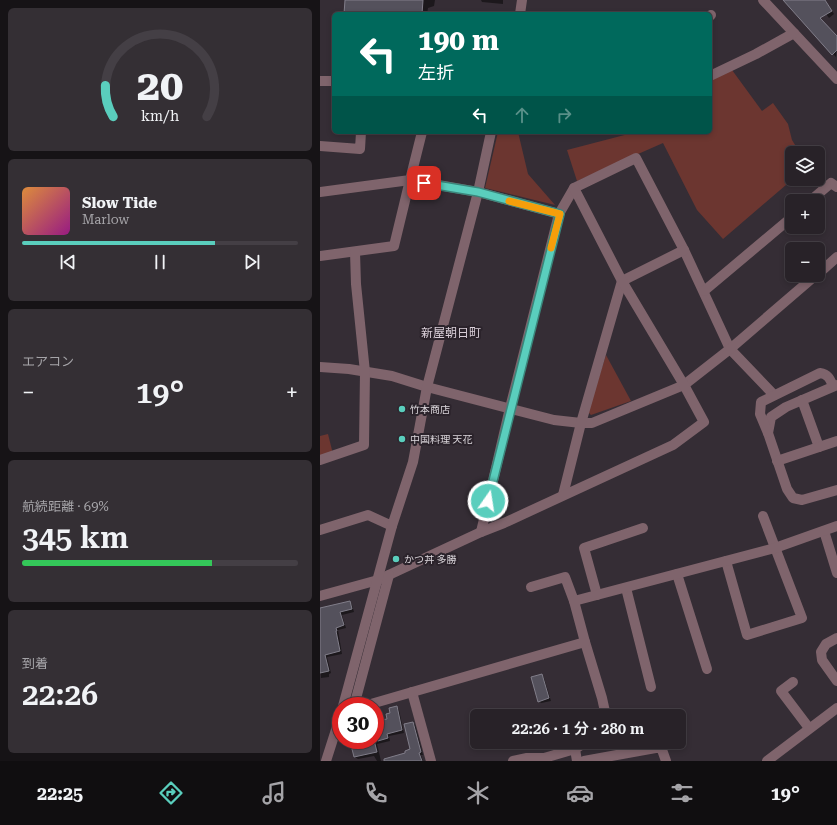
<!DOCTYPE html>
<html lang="ja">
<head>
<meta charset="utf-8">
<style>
	body { margin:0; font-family:"Roboto Serif","Noto Sans JP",serif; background:#342f34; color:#f1f3f6; height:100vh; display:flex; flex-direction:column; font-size:15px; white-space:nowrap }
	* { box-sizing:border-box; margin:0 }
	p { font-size:13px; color:#a5a4a8 }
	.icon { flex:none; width:22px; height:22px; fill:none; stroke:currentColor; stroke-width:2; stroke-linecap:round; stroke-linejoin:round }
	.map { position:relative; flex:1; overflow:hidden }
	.panel { display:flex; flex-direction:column; gap:8px; padding:8px; background:#161316; width:320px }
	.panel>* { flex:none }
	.guide { position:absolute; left:12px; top:12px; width:380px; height:122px; border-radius:6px; box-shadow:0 2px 6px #0003,0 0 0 1px #443f45; background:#00695c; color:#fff; overflow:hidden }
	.buttons { position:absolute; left:465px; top:146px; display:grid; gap:8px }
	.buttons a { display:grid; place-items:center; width:40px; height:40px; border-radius:6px; background:#282228; box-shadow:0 2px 6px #0003,0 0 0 1px #443f45; font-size:20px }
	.speed { position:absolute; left:12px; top:697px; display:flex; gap:8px; font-size:20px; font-weight:700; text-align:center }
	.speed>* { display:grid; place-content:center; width:52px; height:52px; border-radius:50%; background:#282228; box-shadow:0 2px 6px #0003,0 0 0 1px #443f45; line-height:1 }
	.speed .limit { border:6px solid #d22; background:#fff; color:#111 }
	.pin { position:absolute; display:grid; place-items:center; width:34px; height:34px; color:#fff; margin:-17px; border-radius:8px; box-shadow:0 2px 6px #0006 }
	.me { position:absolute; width:44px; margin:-22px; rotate:13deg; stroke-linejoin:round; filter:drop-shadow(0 0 3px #0008) }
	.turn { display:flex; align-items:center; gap:14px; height:84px; padding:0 20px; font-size:18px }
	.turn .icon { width:52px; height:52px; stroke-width:2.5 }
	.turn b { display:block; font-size:28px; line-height:34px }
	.lanes { display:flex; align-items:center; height:38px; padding:0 20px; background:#0003; justify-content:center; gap:20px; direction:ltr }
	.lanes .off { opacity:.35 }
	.big { font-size:30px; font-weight:600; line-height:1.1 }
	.panel .widget { flex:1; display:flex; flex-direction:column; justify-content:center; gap:6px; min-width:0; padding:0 14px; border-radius:6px; background:#342f34 }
	.panel .dial { align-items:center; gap:0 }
	.dial svg { height:104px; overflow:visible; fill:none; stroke:#443f45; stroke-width:7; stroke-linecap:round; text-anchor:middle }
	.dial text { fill:#f1f3f6; stroke:none }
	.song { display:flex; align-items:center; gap:12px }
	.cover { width:48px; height:48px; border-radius:6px; background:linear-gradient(135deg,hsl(30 70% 55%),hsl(310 70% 35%)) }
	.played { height:4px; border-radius:2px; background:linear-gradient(90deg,#5acebd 70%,#443f45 70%) }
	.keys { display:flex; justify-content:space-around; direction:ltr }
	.heat { display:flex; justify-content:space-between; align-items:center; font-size:22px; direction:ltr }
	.charge { height:6px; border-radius:3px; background:linear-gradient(90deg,#34c759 69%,#443f45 0) }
	.trip { position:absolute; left:150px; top:709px; width:216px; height:40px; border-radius:6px; background:#282228; box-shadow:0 2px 6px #0003,0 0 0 1px #443f45; font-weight:600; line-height:40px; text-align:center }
	.tabs { display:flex; height:64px; justify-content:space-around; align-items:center; background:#100e10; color:#a5a4a8 }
	.tabs .icon { width:28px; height:28px }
	.tabs .selected { color:#5acebd }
	.tabs b { font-size:18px; color:#f1f3f6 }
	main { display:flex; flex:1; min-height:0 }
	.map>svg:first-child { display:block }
	.green { fill:#6c3630 }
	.shadow { fill:#0007 }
	.building { fill:#54515c; stroke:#817e8a }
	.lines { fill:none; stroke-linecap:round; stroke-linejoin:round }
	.minor { stroke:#7f646c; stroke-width:10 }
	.route-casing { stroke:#3a867b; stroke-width:10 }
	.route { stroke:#5acebd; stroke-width:7 }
	.slow { stroke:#f59e0b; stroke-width:7 }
	.poi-dot { fill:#5acebd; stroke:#2b232b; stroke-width:1.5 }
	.labels { text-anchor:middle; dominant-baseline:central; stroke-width:4; stroke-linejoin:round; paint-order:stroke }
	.poi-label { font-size:10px; fill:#dcd7dc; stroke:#2b232b; text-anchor:start }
	.quarter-label { font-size:12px; fill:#d8cdd7; stroke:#2b232b }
</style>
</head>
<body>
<main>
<section class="panel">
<div class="widget dial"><svg viewBox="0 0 100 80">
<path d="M14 69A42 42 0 1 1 86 69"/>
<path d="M14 69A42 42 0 0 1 8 45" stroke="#5acebd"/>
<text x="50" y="56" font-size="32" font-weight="700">20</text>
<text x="50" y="72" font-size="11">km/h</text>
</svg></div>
<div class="widget">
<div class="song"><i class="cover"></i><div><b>Slow Tide</b><p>Marlow</p></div></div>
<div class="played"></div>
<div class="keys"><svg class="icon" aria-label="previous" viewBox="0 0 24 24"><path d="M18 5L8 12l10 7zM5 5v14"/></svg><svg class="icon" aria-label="pause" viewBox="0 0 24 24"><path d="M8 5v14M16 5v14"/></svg><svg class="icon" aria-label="next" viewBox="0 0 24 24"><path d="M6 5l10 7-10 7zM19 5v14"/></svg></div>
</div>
<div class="widget"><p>エアコン</p>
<div class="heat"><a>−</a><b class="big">19°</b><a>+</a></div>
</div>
<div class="widget"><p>航続距離 · 69%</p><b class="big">345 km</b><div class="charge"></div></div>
<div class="widget"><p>到着</p><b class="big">22:26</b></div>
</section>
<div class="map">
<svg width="517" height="761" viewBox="0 0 517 761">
	<rect width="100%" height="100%" fill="#352d35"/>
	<g class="green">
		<polygon points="412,70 442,111 453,103 468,124 472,140 480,153 472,153 472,179 473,179 403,239 377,210 343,143 257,181 247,150 316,132 390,132 390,81"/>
		<polygon points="178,132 198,132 208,174 235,205 165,188"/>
		<polygon points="286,355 311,401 271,415 268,412"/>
		<polygon points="8,434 13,454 0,457 0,436"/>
	</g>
	<g class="shadow">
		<polygon points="26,0 115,0 114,6 108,8 107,14 25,14"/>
		<polygon points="161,0 183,0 183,4 162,2"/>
		<polygon points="476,0 517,37 516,57 489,28"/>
		<polygon points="496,0 505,0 514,14 509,18"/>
		<polygon points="29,602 32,605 34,612 22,615 26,628 18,630 22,654 7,657 11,673 9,674 9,677 1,678 0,625"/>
		<polygon points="222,675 224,678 231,701 221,703 219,701"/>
		<polygon points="77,707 79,710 84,733 69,736 70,741 57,744 61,761 57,761 54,756 38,759 35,757 47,742 46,740 55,740 55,722 68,719 71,713"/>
		<polygon points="93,723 95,725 103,755 101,755 103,761 79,761 92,749"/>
	</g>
	<g class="building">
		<polygon points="25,0 103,0 102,14 24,14"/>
		<polygon points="463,0 505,0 512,11 500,18 517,36 517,50 512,55"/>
		<polygon points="30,601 32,609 20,612 24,625 16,628 17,631 16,631 20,651 5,655 9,671 0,673 0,608"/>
		<polygon points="222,674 229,698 218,702 211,677"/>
		<polygon points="77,706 82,730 67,734 68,738 58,741 55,721 67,719 66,714 70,713 69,708"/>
		<polygon points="93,722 101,752 99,753 102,761 64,761 64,759 85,753 85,751 90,749 84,724"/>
		<polygon points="44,740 54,740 57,752 34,757 31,745 45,742"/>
	</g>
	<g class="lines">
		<g class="minor">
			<polyline points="443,0 517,79"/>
			<polyline points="200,14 202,0"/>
			<polyline points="390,16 391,15"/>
			<polyline points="390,76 436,54 474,33"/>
			<polyline points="0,81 14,81"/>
			<polyline points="0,146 40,149 41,132"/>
			<polyline points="0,192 90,180 102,132"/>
			<polyline points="490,201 511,183 517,187"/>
			<polyline points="0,256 74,246 90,180 158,192 239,214 254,188 316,158 364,250 410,349 454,395"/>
			<polyline points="498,274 517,257"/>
			<polyline points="384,291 472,217"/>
			<polyline points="0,367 29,369 72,376 107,387 234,420 261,423 272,423 364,385 410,349 496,275"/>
			<polyline points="517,385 466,407 451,417 448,433 467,489 473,498 482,500 517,490"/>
			<polyline points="482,400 499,447"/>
			<path d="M448,433L440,414L441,402L500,373C508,374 510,379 513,386"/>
			<polyline points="0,460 44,445 45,372 36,284 35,252"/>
			<polyline points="457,461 517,441"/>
			<polyline points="243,495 261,423 302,281 364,250"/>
			<polyline points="0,530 48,515 72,526"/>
			<polyline points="504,531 517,573"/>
			<polyline points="161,532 190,408 239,214"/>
			<polyline points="406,561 427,635 482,618 443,516"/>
			<polyline points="357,574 387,669"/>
			<polyline points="211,587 245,577 254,601"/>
			<polyline points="306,588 331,687"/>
			<polyline points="277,595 264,548 323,528"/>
			<polyline points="0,596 58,580 161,532 184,523 353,445 384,422 364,385 302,281 254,188"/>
			<polyline points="517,638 506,644 501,652 502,660 517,681"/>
			<polyline points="265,642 282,698 286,716"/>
			<polyline points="473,682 461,691 489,728"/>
			<polyline points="92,692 111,761"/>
			<polyline points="23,706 72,526 93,462 107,387 158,192 171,132"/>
			<polyline points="34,706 69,575"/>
			<polyline points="44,706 265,642 254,601 455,548 517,526"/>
			<polyline points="6,761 21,714"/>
			<polyline points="193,761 207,758 224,758 255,749"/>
			<polyline points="257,761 255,749 266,742"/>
			<polyline points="264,761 341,747 346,761"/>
			<polyline points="447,761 517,708"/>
		</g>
	</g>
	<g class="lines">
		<defs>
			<polyline id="route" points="104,183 158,192 240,214 168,501"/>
		</defs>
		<use href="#route" class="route-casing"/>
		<use href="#route" class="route"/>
		<polyline class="slow" points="189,201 240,214 231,248"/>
	</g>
	<g class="poi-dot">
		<circle cx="82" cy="409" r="4"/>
		<circle cx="82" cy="439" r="4"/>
		<circle cx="76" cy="559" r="4"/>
	</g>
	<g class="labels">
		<g class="poi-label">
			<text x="90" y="409">竹本商店</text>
			<text x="90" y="439">中国料理 天花</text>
			<text x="84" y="559">かつ丼 多勝</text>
		</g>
		<g class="quarter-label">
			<text x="131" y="333">新屋朝日町</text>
		</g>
	</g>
</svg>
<div class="buttons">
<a><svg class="icon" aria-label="layers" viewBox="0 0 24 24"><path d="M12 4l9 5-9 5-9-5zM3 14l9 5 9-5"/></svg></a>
<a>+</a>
<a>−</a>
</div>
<div class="speed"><div class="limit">30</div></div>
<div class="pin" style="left:104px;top:183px;background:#d93025"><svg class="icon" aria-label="arrive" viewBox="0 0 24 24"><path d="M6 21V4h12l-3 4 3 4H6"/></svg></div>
<svg class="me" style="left:168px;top:501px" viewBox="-20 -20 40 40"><circle r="17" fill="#5acebd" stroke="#fff" stroke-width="3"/><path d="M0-11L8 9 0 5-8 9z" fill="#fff"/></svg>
<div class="trip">22:26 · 1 分 · 280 m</div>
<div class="guide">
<div class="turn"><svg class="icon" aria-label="left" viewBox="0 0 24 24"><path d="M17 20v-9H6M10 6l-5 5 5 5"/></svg><div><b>190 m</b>左折</div></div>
<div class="lanes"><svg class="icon" aria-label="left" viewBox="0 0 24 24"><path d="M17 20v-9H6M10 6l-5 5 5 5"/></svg><svg class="icon off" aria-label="ahead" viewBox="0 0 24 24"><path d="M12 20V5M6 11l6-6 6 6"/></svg><svg class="icon off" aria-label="right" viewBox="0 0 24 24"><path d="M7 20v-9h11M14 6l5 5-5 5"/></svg></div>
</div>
</div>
</main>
<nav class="tabs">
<b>22:25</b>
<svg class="icon selected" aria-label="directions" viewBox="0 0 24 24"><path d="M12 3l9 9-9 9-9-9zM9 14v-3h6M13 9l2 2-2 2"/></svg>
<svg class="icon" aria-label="music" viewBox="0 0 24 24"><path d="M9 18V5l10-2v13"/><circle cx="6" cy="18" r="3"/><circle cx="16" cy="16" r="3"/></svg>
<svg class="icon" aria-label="phone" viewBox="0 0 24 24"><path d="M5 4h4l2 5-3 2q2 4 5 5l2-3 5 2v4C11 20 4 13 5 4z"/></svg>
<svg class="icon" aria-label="climate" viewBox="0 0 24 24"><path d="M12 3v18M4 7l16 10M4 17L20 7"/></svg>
<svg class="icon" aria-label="car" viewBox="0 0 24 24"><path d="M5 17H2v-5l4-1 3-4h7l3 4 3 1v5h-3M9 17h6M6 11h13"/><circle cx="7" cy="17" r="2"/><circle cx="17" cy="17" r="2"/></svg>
<svg class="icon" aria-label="filters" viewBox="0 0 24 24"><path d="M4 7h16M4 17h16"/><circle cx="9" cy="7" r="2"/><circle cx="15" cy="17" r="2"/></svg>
<b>19°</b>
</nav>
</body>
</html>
